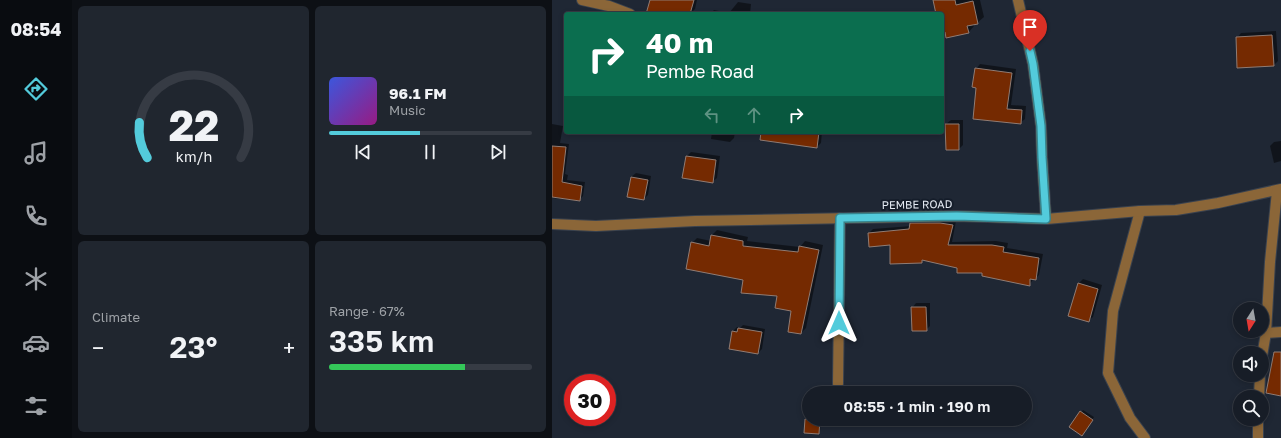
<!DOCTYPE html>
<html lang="en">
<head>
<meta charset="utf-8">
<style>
	body { margin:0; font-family:"Golos Text",sans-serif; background:#20262f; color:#f1f3f6; height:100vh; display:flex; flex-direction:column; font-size:15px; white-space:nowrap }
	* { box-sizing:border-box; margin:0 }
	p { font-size:13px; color:#9ea2a7 }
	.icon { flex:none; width:22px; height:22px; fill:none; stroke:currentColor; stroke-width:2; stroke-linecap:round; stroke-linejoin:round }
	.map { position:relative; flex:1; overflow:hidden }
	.panel { display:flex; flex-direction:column; gap:6px; padding:6px; background:#0d1015; width:480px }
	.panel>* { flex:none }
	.guide { position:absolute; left:12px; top:12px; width:380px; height:122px; border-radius:4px; box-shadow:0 2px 6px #0003,0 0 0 1px #363b44; background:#0b6e4f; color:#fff; overflow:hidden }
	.needle { width:26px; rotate:191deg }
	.fabs { position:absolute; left:681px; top:302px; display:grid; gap:8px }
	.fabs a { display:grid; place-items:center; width:36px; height:36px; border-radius:50%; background:#171d27; box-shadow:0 2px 6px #0003,0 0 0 1px #363b44; font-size:20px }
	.speed { position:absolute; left:12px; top:374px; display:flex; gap:8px; font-size:20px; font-weight:700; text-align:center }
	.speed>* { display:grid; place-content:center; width:52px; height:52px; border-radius:50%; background:#171d27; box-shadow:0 2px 6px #0003,0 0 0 1px #363b44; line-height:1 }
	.speed .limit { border:6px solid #d22; background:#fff; color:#111 }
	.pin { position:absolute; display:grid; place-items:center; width:34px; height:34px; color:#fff; margin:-41px -17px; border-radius:50% 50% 50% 0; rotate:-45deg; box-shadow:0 0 4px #0007 }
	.pin .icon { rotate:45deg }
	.me { position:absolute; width:44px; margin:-22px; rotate:0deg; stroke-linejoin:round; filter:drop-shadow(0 0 3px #0008) }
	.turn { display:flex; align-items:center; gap:14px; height:84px; padding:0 16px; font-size:18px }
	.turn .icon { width:52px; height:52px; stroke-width:2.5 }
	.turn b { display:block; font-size:28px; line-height:34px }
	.lanes { display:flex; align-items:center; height:38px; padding:0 16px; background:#0003; justify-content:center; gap:20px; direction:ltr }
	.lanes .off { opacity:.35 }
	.big { font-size:30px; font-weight:600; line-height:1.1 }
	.panel .tile { flex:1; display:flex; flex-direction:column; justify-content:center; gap:6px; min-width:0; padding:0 14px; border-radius:6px; background:#20262f }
	.panel .dial { align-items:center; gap:0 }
	.dial svg { height:104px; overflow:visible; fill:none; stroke:#363b44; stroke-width:7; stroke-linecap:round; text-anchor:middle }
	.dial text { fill:#f1f3f6; stroke:none }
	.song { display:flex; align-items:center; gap:12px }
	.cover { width:48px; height:48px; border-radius:6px; background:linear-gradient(135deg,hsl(230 70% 55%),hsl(310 70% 35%)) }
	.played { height:4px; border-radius:2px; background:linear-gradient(90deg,#53cbdb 45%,#363b44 45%) }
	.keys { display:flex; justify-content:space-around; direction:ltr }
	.heat { display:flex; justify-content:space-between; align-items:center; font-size:22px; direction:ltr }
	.charge { height:6px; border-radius:3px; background:linear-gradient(90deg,#34c759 67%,#363b44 0) }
	.panel .tiles { flex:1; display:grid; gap:6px; grid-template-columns:repeat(2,1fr) }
	.trip { position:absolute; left:250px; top:386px; width:230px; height:40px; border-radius:20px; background:#171d27; box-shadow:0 2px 6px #0003,0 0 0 1px #363b44; font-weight:600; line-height:40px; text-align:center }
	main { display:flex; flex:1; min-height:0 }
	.tab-bar { display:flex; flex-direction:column; width:72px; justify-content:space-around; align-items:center; background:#090c10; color:#9ea2a7 }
	.tab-bar .icon { width:28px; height:28px }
	.tab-bar .on { color:#53cbdb }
	.tab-bar b { font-size:18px; color:#f1f3f6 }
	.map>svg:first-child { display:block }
	.shadow { fill:#0007 }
	.building { fill:#752a01; stroke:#907c74 }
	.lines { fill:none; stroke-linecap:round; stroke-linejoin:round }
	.minor-casing { stroke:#3a424e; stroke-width:12 }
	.minor { stroke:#8b6638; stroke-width:10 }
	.route-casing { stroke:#36848e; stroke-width:10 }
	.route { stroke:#53cbdb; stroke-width:7 }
	.labels { text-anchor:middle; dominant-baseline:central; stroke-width:4; stroke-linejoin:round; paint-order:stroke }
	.street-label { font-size:11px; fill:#e2e8f1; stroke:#151d2a }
</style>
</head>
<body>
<main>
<nav class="tab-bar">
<b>08:54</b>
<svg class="icon on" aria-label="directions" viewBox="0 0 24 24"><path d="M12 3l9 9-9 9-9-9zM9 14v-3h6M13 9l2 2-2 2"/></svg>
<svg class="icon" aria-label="music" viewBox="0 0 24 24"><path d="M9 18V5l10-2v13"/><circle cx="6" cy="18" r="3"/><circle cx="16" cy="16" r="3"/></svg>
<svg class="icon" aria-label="phone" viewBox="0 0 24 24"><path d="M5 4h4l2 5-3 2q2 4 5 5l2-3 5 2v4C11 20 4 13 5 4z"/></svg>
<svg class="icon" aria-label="climate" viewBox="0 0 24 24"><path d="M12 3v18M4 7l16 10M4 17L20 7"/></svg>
<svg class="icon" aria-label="car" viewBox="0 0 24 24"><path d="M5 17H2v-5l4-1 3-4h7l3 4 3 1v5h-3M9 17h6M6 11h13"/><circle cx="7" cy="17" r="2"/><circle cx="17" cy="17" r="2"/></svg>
<svg class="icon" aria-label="filters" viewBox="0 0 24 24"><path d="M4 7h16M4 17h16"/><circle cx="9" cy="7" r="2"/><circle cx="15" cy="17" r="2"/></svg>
</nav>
<section class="panel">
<div class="tiles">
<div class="tile dial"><svg viewBox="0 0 100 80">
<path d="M14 69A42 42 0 1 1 86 69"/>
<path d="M14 69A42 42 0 0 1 8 42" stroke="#53cbdb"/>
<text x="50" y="56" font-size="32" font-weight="700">22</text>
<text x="50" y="72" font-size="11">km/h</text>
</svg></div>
<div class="tile">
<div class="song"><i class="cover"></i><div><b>96.1 FM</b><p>Music</p></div></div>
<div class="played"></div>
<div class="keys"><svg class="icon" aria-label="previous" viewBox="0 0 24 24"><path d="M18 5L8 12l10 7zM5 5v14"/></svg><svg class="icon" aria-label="pause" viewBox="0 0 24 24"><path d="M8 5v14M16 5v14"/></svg><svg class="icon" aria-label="next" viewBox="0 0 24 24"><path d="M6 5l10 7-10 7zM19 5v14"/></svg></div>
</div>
<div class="tile"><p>Climate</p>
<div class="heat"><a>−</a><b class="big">23°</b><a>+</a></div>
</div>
<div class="tile"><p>Range · 67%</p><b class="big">335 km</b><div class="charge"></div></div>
</div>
</section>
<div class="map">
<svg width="729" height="438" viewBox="0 0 729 438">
	<rect width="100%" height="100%" fill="#1f2734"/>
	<g class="shadow">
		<polygon points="118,0 145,0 143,9 138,14 118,14"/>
		<polygon points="382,0 428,0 432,17 425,23 422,24 422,26 416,33 390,31 390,14 385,14"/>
		<polygon points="186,2 199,4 198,14 158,14 162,10 177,13"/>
		<polygon points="724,31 726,61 722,65 685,38 689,33"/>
		<polygon points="428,64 464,69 459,105 474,106 473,119 468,123 425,87 424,69"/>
		<polygon points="399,120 411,120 411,145 407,149 394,124"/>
		<polygon points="0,124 11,126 8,143 17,144 13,174 16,175 15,180 33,182 31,196 27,200 11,197 9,199 0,198"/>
		<polygon points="160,132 183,132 182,138 178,142 159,139"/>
		<polygon points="225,132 270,132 269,143 265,147"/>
		<polygon points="729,141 729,161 722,163 718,146 722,142"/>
		<polygon points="139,152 168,156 165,178 160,182 135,156"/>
		<polygon points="84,173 99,176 96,195 92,199 79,177"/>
		<polygon points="392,219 404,221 400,242 444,241 456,243 455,248 491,254 487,275 483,279 482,278 478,284 432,272 372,259 369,262 339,244 317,233 321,229 359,226 363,220"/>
		<polygon points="165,230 196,237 195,241 248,247 253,241 271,245 254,328 249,333 240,310 227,295 192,279 140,243 145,238 159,241 160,235"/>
		<polygon points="531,279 550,285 541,317 536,321 527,283"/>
		<polygon points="364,303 378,303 378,326 374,330 360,308"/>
		<polygon points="191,325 213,329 210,349 206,353 181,331 185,327 188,328"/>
		<polygon points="531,410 542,417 532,433 519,426"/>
		<polygon points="256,414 257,419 269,419 268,431 267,433 253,432 254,415"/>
	</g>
	<g class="building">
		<polygon points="98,0 142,0 138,14 94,14"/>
		<polygon points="381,0 403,0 404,5 421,1 426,24 415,26 417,33 394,38 393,32 390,33 390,14 384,14"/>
		<polygon points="720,35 722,66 685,68 684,37"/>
		<polygon points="423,68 460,73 455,109 470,110 469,124 421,119 424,88 420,87"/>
		<polygon points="393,124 407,124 407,150 394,150"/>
		<polygon points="209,132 267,132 265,148 208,140"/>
		<polygon points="0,146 14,147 10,182 30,186 28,201 0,197"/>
		<polygon points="134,156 164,160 161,183 130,178"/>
		<polygon points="79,177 96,180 92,200 75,197"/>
		<polygon points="358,223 388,223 401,225 396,245 440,245 452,247 451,252 487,258 484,280 478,279 478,286 430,276 430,273 405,273 405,268 370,260 370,263 338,264 338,245 317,247 316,233 357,229"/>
		<polygon points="159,235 191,241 191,246 246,252 247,246 267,250 249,334 236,332 239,311 223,308 225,296 189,293 191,280 134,269 139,242 157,246"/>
		<polygon points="526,283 546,289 537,322 516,316"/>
		<polygon points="359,307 374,307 375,331 360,331"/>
		<polygon points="186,328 210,332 206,354 177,349 180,331 185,332"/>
		<polygon points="722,352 729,352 729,396 714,393"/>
		<polygon points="528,411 541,420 530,436 517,427"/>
		<polygon points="253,419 268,419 267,434 252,433"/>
	</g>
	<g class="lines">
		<defs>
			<g id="minor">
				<polyline points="30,0 57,6 78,14"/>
				<polyline points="466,0 481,64 489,126 490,157 494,219"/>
				<polyline points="588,211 561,311 556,373 578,418 593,438"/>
				<polyline points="0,224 44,226 143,221 405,216 494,219 588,211 624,210 666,203 729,189"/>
				<polyline points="714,333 729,332"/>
				<polyline points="710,356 714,333 718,262 725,191"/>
				<polyline points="286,384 288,218"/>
				<polyline points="707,397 708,375"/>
				<polyline points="706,438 706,419"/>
			</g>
		</defs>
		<use href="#minor" class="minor-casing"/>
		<use href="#minor" class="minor"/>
	</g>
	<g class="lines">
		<defs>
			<polyline id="route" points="287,323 288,218 405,216 494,219 490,157 489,126 481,64 478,51"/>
		</defs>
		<use href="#route" class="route-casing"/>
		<use href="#route" class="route"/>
	</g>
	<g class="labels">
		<g class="street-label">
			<text transform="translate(365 204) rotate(-1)">PEMBE ROAD</text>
		</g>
	</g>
</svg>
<div class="fabs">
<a><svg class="needle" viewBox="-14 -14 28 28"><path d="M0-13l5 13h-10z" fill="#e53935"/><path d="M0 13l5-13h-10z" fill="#9ea2a7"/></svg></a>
<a><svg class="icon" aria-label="sound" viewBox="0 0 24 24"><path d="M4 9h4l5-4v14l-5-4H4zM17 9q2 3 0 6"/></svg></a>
<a><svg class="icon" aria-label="search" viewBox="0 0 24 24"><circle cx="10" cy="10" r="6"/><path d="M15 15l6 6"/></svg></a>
</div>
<div class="speed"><div class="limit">30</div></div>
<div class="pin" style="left:478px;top:51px;background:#d93025"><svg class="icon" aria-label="arrive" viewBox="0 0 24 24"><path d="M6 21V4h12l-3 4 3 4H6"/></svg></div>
<svg class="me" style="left:287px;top:323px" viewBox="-20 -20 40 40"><path d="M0-17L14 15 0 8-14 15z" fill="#53cbdb" stroke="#fff" stroke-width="4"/></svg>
<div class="trip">08:55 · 1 min · 190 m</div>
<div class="guide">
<div class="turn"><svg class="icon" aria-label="right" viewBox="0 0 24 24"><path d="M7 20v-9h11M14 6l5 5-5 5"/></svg><div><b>40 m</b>Pembe Road</div></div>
<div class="lanes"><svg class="icon off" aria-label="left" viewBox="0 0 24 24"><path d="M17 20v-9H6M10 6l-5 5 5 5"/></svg><svg class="icon off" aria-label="ahead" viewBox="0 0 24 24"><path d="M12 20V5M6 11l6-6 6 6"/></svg><svg class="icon" aria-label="right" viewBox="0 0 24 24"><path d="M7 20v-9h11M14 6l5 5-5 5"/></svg></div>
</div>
</div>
</main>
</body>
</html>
